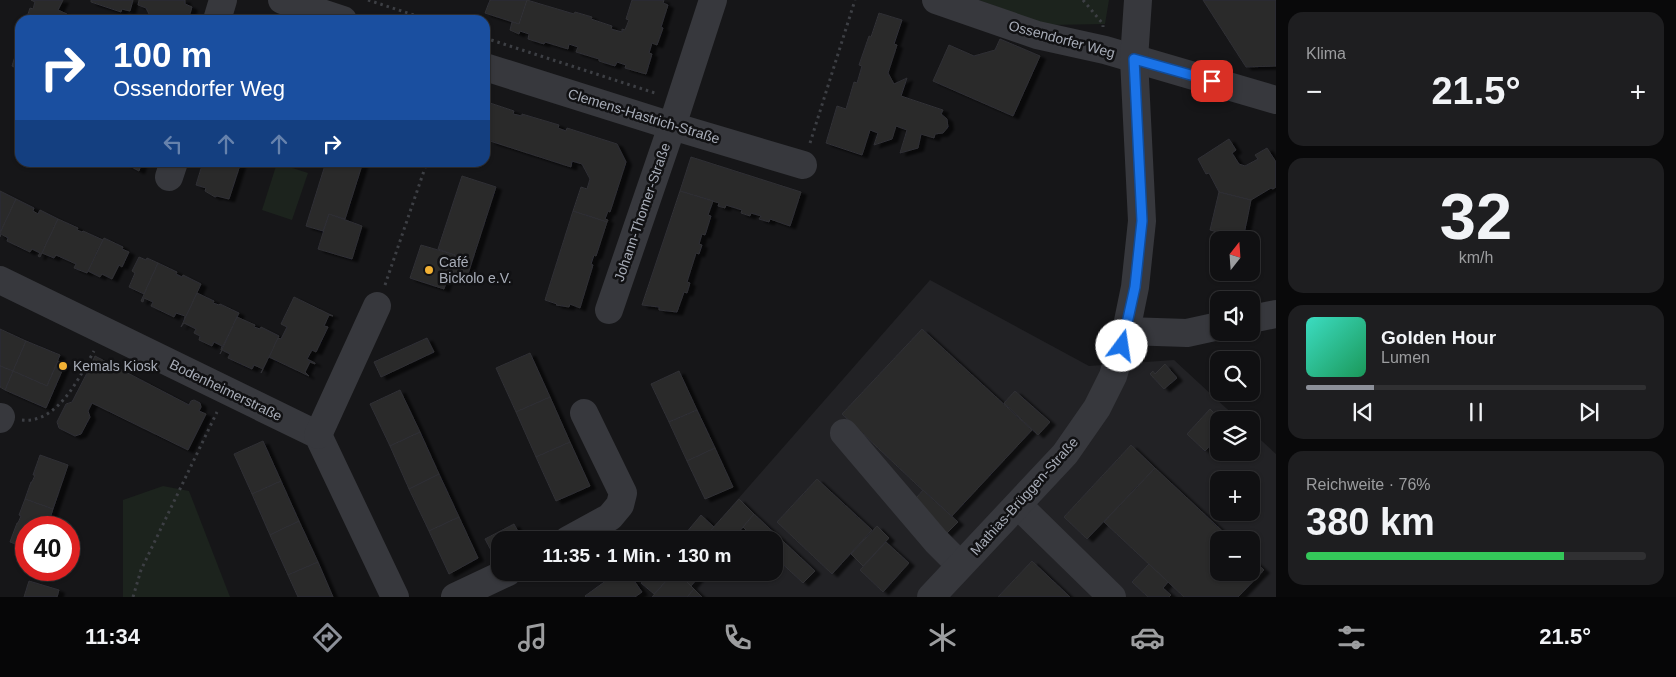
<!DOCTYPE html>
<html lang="de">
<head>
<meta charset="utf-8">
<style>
	body { margin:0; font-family:Arial,sans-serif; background:#1e1e20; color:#f1f3f6; height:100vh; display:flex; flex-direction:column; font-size:19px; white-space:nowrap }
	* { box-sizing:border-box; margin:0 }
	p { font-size:16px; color:#9c9d9f }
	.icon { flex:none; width:28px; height:28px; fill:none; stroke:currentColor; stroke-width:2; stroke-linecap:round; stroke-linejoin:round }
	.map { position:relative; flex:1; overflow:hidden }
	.details { display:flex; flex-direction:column; gap:12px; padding:12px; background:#09090a; width:400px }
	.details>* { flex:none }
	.banner { position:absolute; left:15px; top:15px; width:475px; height:152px; border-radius:15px; box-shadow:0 1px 4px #0004,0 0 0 1px #303032; background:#1a4fa0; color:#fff; overflow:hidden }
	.needle { width:32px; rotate:17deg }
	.controls { position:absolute; left:1210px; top:231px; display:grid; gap:10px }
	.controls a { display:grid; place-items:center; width:50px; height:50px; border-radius:10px; background:#101012; box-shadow:0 1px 4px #0004,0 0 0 1px #303032; font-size:25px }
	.speed { position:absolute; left:15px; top:516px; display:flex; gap:10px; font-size:25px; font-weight:700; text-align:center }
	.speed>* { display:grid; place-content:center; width:65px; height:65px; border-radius:50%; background:#101012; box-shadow:0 1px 4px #0004,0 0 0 1px #303032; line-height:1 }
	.speed .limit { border:8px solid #d22; background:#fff; color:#111 }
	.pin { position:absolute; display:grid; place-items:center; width:42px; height:42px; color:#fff; margin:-21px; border-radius:10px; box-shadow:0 2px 8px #0006 }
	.me { position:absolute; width:55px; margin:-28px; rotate:14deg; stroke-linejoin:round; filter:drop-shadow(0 0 4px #0008) }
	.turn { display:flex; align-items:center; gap:18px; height:105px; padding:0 15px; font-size:22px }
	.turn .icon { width:65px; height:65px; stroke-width:2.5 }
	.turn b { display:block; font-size:35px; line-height:42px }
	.lanes { display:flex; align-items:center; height:48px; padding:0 15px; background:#0003; justify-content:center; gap:25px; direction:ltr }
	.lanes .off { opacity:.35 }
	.big { font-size:38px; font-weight:600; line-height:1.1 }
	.details .tile { flex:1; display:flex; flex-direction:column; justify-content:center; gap:8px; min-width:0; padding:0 18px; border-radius:15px; background:#1e1e20 }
	.details .dial { align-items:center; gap:0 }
	.dial b { font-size:65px; line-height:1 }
	.song { display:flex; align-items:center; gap:15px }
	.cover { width:60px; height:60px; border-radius:8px; background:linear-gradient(135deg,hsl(170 70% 55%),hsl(150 70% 35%)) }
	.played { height:5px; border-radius:2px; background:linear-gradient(90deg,#8c9099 20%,#303032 20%) }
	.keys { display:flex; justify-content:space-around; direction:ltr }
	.heat { display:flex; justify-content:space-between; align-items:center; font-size:28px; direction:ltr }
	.charge { height:8px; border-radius:4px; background:linear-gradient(90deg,#34c759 76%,#303032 0) }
	.trip { position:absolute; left:491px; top:531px; width:292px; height:50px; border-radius:15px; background:#101012; box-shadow:0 1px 4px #0004,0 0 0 1px #303032; font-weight:600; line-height:50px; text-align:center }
	.tabs { display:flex; height:80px; justify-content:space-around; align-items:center; background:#060607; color:#9c9d9f }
	.tabs .icon { width:35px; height:35px }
	.tabs .current { color:#8c9099 }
	.tabs b { font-size:22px; color:#f1f3f6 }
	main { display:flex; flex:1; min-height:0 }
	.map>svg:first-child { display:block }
	.built { fill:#222225; fill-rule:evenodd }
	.green { fill:#1c231d }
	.building { fill:#29292c; stroke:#303034; filter:url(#shadow) }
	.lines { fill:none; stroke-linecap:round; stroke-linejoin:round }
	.path { stroke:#3d3f44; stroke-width:3; stroke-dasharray:2.5 4; stroke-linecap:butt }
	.minor { stroke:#37383d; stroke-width:28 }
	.route-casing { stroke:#114b97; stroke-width:12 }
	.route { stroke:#1a73e8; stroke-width:9 }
	.poi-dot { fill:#f2b134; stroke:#111113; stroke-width:2 }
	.labels { text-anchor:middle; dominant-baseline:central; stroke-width:5; stroke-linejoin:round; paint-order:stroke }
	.street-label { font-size:14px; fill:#a8adb8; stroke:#111113 }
	.poi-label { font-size:14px; fill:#a8adb8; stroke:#111113; text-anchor:start }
</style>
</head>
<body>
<main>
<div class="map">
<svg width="1276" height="597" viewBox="0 0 1276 597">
	<defs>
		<filter id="shadow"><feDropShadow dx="5.5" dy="3" stdDeviation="1" flood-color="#0009"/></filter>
	</defs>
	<rect width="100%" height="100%" fill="#161618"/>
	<path class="built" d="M930,280L1089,366L1174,360L1239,420H1219V452H1251V431L1276,454V597H652L674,573L775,572V540H702ZM1219,480H1251V512H1219ZM1219,540H1251V572H1219Z"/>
	<g class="green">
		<polygon points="979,0 1109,0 1105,24 1048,25"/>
		<polygon points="277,163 308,173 292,220 262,210"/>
		<polygon points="163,486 189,491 230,597 123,597 123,500"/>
	</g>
	<g class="building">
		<polygon points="31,0 63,0 58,10 67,14 65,20 26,20 30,8 33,9 35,2"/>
		<polygon points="91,0 133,0 130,11 122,9 121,12 91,2"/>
		<polygon points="139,0 185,0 185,4 192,7 188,20 152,20 146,8 138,5"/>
		<polygon points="490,0 527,0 519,24 485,13"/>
		<polygon points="527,0 574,14 575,12 592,17 591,19 612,26 611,29 622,32 622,29 625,30 629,20 626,19 632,0 664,0 663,3 668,5 661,27 663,28 657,45 652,43 649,53 652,54 646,74 625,68 626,65 617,62 615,66 599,61 599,59 576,52 578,47 569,44 568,49 545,42 544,44 528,39 529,34 520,31 519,34 510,30 512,22 519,24"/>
		<polygon points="1203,0 1276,0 1276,66 1246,67"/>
		<polygon points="879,13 902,20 894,44 897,45 888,73 894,84 907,78 901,96 943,110 941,114 947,119 948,127 943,133 935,134 934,138 921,134 918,148 900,153 907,130 896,126 892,139 874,145 878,133 870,130 862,155 826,143 837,106 846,109 854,82 857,83 862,66 859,65 869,36 871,37"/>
		<polygon points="1000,39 1040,56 1013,116 933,81 949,45 974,56 995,50"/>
		<polygon points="20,40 20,70 12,66"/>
		<polygon points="487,102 514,111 513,114 522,116 522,114 559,125 558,128 566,131 567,128 617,144 626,162 610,212 608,211 605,219 608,220 607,222 573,211 581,187 587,189 590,179 582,164 572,161 571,167 490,141 491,139 485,137 489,122 485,121 485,109"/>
		<polygon points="1229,139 1236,150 1232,153 1239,164 1245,166 1258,159 1255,155 1267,148 1276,162 1276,187 1273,189 1271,188 1251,200 1219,192 1209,173 1206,174 1198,159"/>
		<polygon points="691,157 801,192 790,226 770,219 769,222 759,219 761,216 751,213 750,216 741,213 742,210 726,205 725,208 718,206 719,203 680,191"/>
		<polygon points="122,162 142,162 139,171"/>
		<polygon points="203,162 241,162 229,199 217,196 215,197 205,191 206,188 196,185"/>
		<polygon points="326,162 363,162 345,219 329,214 323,231 306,226"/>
		<polygon points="462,176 496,187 467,277 450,272 455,255 438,249"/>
		<polygon points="0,191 16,199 0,233"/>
		<polygon points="680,191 713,201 708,215 711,216 705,235 702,234 699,244 702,245 699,254 696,253 687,282 690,283 687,293 684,292 677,312 659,310 659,307 642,305"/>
		<polygon points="1219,192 1251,200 1243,239 1210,230"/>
		<polygon points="16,199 34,208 33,211 38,214 40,210 58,219 40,257 38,256 40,253 32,249 30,252 7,241 8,238 1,234 0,237 0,233"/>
		<polygon points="573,211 607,222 596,256 594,255 591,264 593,265 580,308 570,304 569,307 556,305 557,304 545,300"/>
		<polygon points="329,214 362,226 352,259 318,249"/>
		<polygon points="58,219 78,228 77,230 82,232 83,231 103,240 87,273 74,268 76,264 56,255 54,258 42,253"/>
		<polygon points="104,238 123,247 122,249 129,252 122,267 119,265 112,279 102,274 100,277 88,271"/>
		<polygon points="421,245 455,255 444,289 410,278"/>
		<polygon points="139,257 146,260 147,258 158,263 144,294 129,287 135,273 132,271"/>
		<polygon points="158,263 177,272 176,274 182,277 183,275 201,284 184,321 185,316 176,313 174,317 151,306 153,302 144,298 143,302 141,301"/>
		<polygon points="197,293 214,301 213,303 219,305 220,304 239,313 221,350 222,346 214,342 212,346 199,340 200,336 194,333 196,329 184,323 181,327"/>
		<polygon points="294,297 333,316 329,315 324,326 328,327 316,352 312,350 307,359 315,363 315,364 310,362 305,372 309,376 269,357 278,338 281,339 287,327 281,324"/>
		<polygon points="237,317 255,325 254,327 260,329 261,327 279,336 261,373 263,369 254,365 252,369 228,358 230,354 222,350 220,354"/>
		<polygon points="0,329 26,341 13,371 0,366"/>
		<polygon points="922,329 1032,430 951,517 842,414"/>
		<polygon points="427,338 434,352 381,377 374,362"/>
		<polygon points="26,341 60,355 47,386 13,371"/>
		<polygon points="530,353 550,397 516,412 496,368"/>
		<polygon points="95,356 189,405 191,401 194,400 200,403 201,407 199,411 206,414 188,450 92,403 88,411 90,417 81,434 75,436 59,428 57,422 66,404 72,402 88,371 91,369 90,367"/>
		<polygon points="58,361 65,364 46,408 5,390 13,371 47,386"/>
		<polygon points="1165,364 1177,378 1164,389 1150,374 1153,371 1155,374"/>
		<polygon points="0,366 13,371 5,390 0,387"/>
		<polygon points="679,371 697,410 669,422 651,384"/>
		<polygon points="400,390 420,432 390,446 370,404"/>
		<polygon points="1015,391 1050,422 1038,435 1004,403"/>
		<polygon points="550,397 570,442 536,457 516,412"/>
		<polygon points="1210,409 1221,420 1219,420 1219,436 1205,451 1187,434"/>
		<polygon points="697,410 715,448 687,461 669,422"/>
		<polygon points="420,432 439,474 409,489 390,446"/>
		<polygon points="263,441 281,481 252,494 234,454"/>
		<polygon points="570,442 590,486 556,501 536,457"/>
		<polygon points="1131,445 1155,468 1087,539 1064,517"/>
		<polygon points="715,448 733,487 705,499 687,461"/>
		<polygon points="40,455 68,465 53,509 25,499 31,482 32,482 35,475 33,475"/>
		<polygon points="1155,468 1232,540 1219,540 1219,572 1251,572 1251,558 1264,570 1238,597 1184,597 1104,522"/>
		<polygon points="439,474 459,517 429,531 409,489"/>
		<polygon points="817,479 872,530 832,574 777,522"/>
		<polygon points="281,481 299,521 270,535 252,494"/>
		<polygon points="923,490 958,522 946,534 912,503"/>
		<polygon points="25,499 53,509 47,528 26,528 26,548 10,542 17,523 18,523 21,516 19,515"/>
		<polygon points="739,499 754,514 732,540 702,540"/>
		<polygon points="754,514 815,571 803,583 775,557 775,540 756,540 743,527"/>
		<polygon points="701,515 714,527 702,540 680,540"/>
		<polygon points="459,517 478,558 449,574 429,531"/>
		<polygon points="299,521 318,562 288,575 270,535"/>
		<polygon points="514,524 522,539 500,540 500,550 493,554 485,539"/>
		<polygon points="877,526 889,538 863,566 851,554"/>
		<polygon points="886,542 909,563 883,592 860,570"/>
		<polygon points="1032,561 1070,597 998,597"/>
		<polygon points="318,562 333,597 298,597 288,575"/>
		<polygon points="1149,564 1168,582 1163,588 1171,595 1169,597 1148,597 1132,582"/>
		<polygon points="618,572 628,572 642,592 635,597 586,597 585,596"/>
		<polygon points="651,572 674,572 654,594 641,583"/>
		<polygon points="674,572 677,572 694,589 687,597 652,597"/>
		<polygon points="677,572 703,572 691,586"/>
		<polygon points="29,581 59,590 57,597 24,597"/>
		<polygon points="694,589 702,597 687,597"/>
	</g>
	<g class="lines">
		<g class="path">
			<polyline points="368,0 429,20"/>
			<polyline points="1083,0 1103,24 1103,27"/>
			<polyline points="485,38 658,94"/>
			<polyline points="810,143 855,0"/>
			<polyline points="385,285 427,162"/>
			<path d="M22,420C58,424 80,376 94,351"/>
			<polyline points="133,597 141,570 217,412"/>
		</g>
		<g class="minor">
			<polyline points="282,0 343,20"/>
			<polyline points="936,0 1037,35 1105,50 1276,100"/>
			<polyline points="217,20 223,0"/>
			<polyline points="485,67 672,126 803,165"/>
			<polyline points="169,177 174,162"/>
			<polyline points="0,280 318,435 395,597"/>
			<polyline points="609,310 672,126 713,0"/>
			<polyline points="1251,319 1276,314"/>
			<polyline points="1126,331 1187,333 1219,326"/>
			<polyline points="0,419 1,417"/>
			<polyline points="844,433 936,541 960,565"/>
			<polyline points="318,435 377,306"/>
			<polyline points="1018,505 1112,597"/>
			<polyline points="568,540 610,517 620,505 623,493 584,413"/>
			<polyline points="455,597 508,572"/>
			<polyline points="931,597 1065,454 1097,408 1113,376 1126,331 1135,287 1142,221 1134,59 1138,0"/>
		</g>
	</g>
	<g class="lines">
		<defs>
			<polyline id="route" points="1122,346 1135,287 1142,221 1134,59 1212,81"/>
		</defs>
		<use href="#route" class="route-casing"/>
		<use href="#route" class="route"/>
	</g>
	<g class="poi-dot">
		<circle cx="429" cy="270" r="5"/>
		<circle cx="63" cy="366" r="5"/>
	</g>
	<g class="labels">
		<g class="street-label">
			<text transform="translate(1062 39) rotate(15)">Ossendorfer Weg</text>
			<text transform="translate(644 116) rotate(17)">Clemens-Hastrich-Straße</text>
			<text transform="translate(642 212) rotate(-71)">Johann-Thomer-Straße</text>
			<text transform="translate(226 390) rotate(26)">Bodenheimerstraße</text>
			<text transform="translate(1024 496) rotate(-48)">Mathias-Brüggen-Straße</text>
		</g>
		<g class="poi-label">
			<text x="439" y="262">Café<tspan x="439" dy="16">Bickolo e.V.</tspan></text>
			<text x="73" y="366">Kemals Kiosk</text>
		</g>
	</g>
</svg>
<div class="controls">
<a><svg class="needle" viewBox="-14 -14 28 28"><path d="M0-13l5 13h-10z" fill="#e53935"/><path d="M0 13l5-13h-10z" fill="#9c9d9f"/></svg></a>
<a><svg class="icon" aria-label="sound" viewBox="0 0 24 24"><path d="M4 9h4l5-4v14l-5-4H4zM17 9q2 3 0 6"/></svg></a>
<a><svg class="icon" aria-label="search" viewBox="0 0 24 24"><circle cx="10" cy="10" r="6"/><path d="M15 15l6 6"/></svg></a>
<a><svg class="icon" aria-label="layers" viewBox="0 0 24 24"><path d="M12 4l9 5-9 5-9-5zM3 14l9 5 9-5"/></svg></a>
<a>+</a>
<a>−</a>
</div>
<div class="speed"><div class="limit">40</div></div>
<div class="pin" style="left:1212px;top:81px;background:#d93025"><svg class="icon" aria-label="arrive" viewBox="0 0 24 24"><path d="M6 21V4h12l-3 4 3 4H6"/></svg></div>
<svg class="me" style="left:1122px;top:346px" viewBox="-20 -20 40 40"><circle r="19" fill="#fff"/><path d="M0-13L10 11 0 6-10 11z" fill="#1a73e8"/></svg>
<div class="trip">11:35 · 1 Min. · 130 m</div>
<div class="banner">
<div class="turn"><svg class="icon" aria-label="right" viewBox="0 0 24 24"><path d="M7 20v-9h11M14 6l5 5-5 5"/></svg><div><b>100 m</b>Ossendorfer Weg</div></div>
<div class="lanes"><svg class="icon off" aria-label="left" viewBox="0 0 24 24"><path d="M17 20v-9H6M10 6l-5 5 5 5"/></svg><svg class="icon off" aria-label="ahead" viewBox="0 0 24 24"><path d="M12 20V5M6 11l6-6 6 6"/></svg><svg class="icon off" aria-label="ahead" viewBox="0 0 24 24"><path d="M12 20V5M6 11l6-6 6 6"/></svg><svg class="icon" aria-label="right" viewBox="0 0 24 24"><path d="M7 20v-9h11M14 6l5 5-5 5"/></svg></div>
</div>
</div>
<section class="details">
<div class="tile"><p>Klima</p>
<div class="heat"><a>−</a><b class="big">21.5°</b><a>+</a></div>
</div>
<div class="tile dial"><b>32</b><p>km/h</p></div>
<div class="tile">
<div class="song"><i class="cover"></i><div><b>Golden Hour</b><p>Lumen</p></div></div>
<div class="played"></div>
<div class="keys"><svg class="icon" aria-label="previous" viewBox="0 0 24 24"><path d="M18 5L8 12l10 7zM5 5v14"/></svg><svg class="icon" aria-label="pause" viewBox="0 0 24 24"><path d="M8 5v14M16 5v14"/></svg><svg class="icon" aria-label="next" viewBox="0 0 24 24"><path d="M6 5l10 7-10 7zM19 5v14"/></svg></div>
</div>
<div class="tile"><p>Reichweite · 76%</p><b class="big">380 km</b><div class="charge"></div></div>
</section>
</main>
<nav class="tabs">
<b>11:34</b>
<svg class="icon current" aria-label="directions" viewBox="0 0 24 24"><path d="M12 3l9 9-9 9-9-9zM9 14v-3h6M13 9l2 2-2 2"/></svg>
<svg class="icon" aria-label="music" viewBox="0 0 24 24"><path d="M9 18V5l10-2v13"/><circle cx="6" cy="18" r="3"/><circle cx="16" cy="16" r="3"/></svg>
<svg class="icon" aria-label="phone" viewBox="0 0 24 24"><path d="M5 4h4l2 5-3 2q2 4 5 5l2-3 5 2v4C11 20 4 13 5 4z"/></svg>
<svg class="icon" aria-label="climate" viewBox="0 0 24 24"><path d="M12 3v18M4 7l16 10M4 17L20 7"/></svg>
<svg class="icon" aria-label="car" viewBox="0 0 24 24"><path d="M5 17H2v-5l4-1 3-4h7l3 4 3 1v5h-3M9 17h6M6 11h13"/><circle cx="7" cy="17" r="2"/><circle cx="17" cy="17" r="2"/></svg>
<svg class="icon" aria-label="filters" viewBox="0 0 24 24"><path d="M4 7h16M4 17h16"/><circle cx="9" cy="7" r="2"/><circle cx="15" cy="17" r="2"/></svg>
<b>21.5°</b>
</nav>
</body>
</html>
